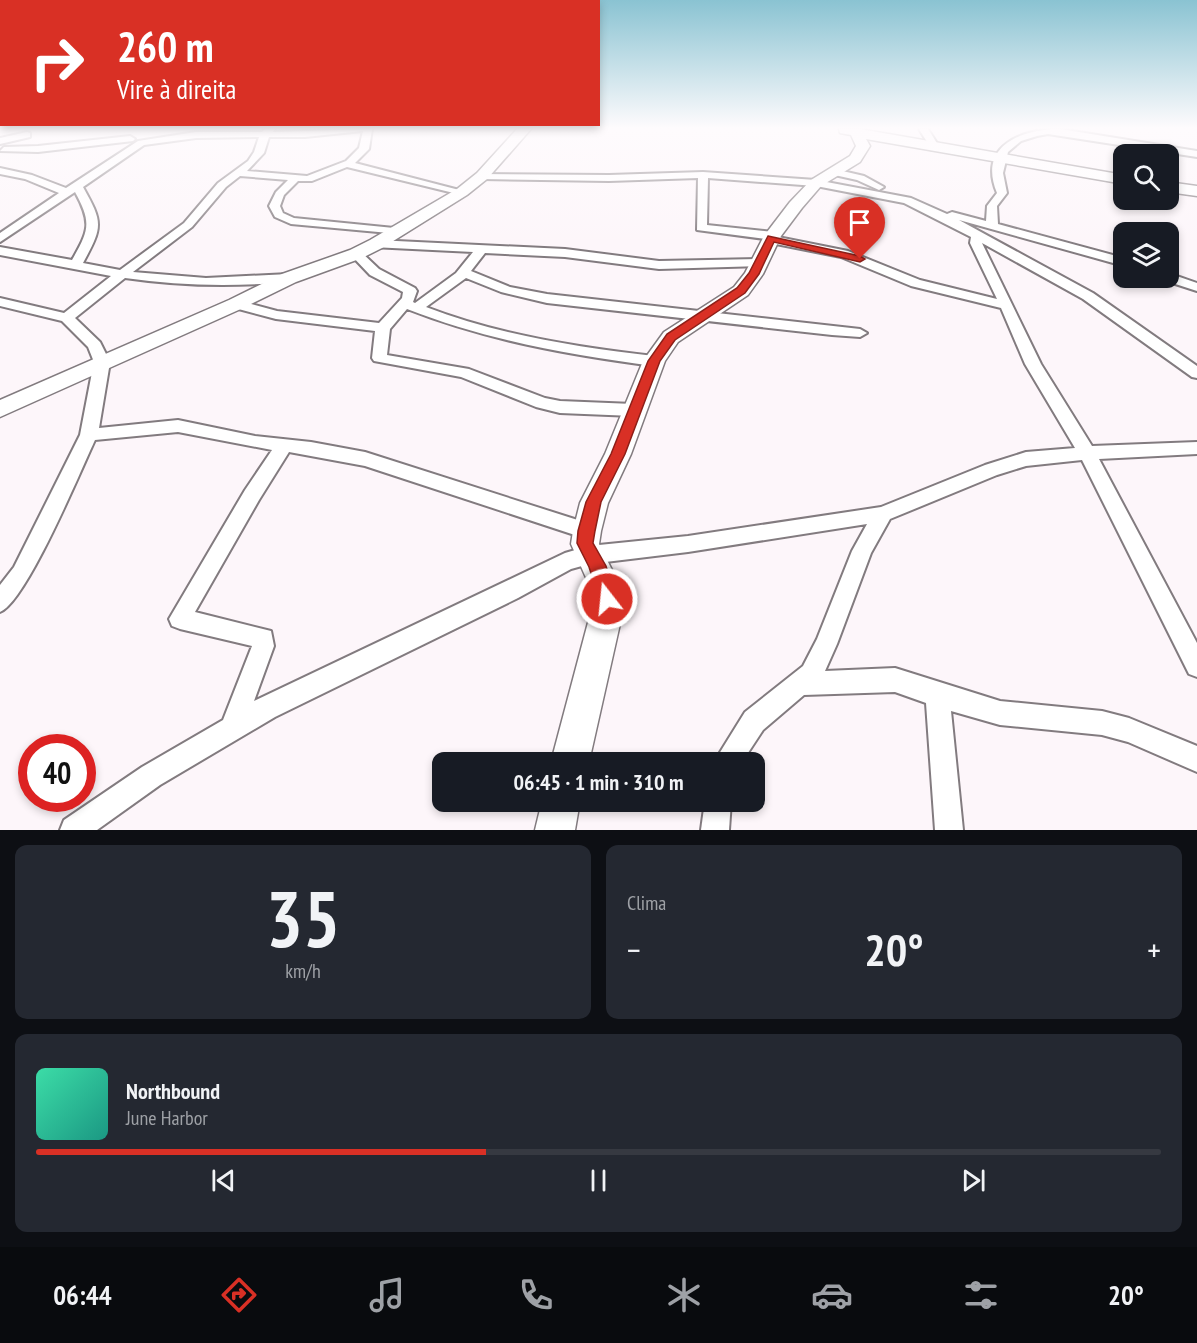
<!DOCTYPE html>
<html lang="pt">
<head>
<meta charset="utf-8">
<style>
	body { margin:0; font-family:"PT Sans Narrow",sans-serif; background:#242831; color:#f1f3f6; height:100vh; display:flex; flex-direction:column; font-size:22px; white-space:nowrap }
	* { box-sizing:border-box; margin:0 }
	p { font-size:20px; color:#9ea1a6 }
	.icon { flex:none; width:33px; height:33px; fill:none; stroke:currentColor; stroke-width:2; stroke-linecap:round; stroke-linejoin:round }
	.map { position:relative; height:830px; overflow:hidden }
	.sheet { display:flex; flex-direction:column; gap:15px; padding:15px; background:#0d0f14; flex:1 }
	.sheet>* { flex:none }
	.hud { position:absolute; left:0px; top:0px; width:600px; height:126px; box-shadow:0 3px 9px #0003; background:#d93025; color:#fff; overflow:hidden }
	.buttons { position:absolute; left:1113px; top:144px; display:grid; gap:12px }
	.buttons a { display:grid; place-items:center; width:66px; height:66px; border-radius:12px; background:#171b24; box-shadow:0 3px 9px #0003; font-size:30px }
	.speed { position:absolute; left:18px; top:734px; display:flex; gap:12px; font-size:30px; font-weight:700; text-align:center }
	.speed>* { display:grid; place-content:center; width:78px; height:78px; border-radius:50%; background:#171b24; box-shadow:0 3px 9px #0003; line-height:1 }
	.speed .limit { border:9px solid #d22; background:#fff; color:#111 }
	.pin { position:absolute; display:grid; place-items:center; width:51px; height:51px; color:#fff; margin:-62px -26px; border-radius:50% 50% 50% 0; rotate:-45deg; box-shadow:0 0 6px #0007 }
	.pin .icon { rotate:45deg }
	.me { position:absolute; width:66px; margin:-33px; rotate:344deg; stroke-linejoin:round; filter:drop-shadow(0 0 4px #0008) }
	.turn { display:flex; align-items:center; gap:21px; height:126px; padding:0 18px; font-size:27px }
	.turn .icon { width:78px; height:78px; stroke-width:2.5 }
	.turn b { display:block; font-size:42px; line-height:51px }
	.big { font-size:45px; font-weight:700; line-height:1.1 }
	.sheet .tile { flex:1; display:flex; flex-direction:column; justify-content:center; gap:9px; min-width:0; padding:0 21px; border-radius:12px; background:#242831 }
	.sheet .dial { align-items:center; gap:0 }
	.dial b { font-size:78px; line-height:1 }
	.song { display:flex; align-items:center; gap:18px }
	.cover { width:72px; height:72px; border-radius:9px; background:linear-gradient(135deg,hsl(160 70% 55%),hsl(170 70% 35%)) }
	.played { height:6px; border-radius:3px; background:linear-gradient(90deg,#d93025 40%,#363941 40%) }
	.keys { display:flex; justify-content:space-around; direction:ltr }
	.heat { display:flex; justify-content:space-between; align-items:center; font-size:33px; direction:ltr }
	.sheet .tiles { flex:1; display:grid; gap:15px; grid-template-columns:1fr 1fr }
	.tile:last-child { grid-column:span 2 }
	.trip { position:absolute; left:432px; top:752px; width:333px; height:60px; border-radius:12px; background:#171b24; box-shadow:0 3px 9px #0003; font-weight:700; line-height:60px; text-align:center }
	.tab-bar { display:flex; height:96px; justify-content:space-around; align-items:center; background:#090b0e; color:#9ea1a6 }
	.tab-bar .icon { width:42px; height:42px }
	.tab-bar .current { color:#d93025 }
	.tab-bar b { font-size:27px; color:#f1f3f6 }
	.map>svg:first-child { display:block }
	.lines { fill:none; stroke-linecap:round; stroke-linejoin:round }
	.street-casing { stroke:#827b7f; stroke-width:4 }
	.secondary-casing { stroke:#827b7f; stroke-width:3 }
	.street { fill:#fff; fill-rule:evenodd }
	.secondary { fill:#fff; fill-rule:evenodd }
	.route { fill:#d93025; stroke:#8d1f18; stroke-width:1.5 }
</style>
</head>
<body>
<div class="map">
<svg width="1197" height="830" viewBox="0 0 1197 830">
	<rect width="100%" height="100%" fill="#fdf6fa"/>
	<g class="lines">
		<defs>
			<g id="street">
				<path d="M265,129H275L273,132L372,129L369,149L355,163L467,192L462,195L347,167L312,181H298L284,195L280,206L283,213L294,218L404,229L406,231L400,234L291,224L275,217L269,206L276,192L288,180L240,176L226,187L192,227L133,272L206,278L289,274L295,278L289,282C234,287 179,286 125,278L75,318L100,342L110,362L99,428L178,420L255,436L311,442L365,452L587,523L594,525L597,531L594,537L587,539L365,466L289,452L259,500L195,612L271,631L274,646L254,701L565,553L589,546L688,536L881,507L985,465L1026,452L1075,448L1025,364L1001,308L911,286L841,257L771,243L765,239L697,230L698,178L609,181L482,179L477,176L478,174L609,175L703,172L816,180L911,198L947,214L952,212L986,221L987,206L997,193C977,145 1023,129 1060,129L1197,151V157L1048,134L1037,136L1021,141L1008,152L1003,173L1007,193L997,206L998,224L1124,258V266L959,220L1093,293L1197,366V378L1192,377L1083,299L982,243L1041,364L1092,446L1197,442V454L1099,459L1197,643V677L1189,674L1082,460L1026,466L997,475L890,519L871,553L837,644L825,671L895,668L1000,701L1102,711L1129,718L1197,746V772L1128,742L1102,735L1000,725L951,711L963,830H935L926,703L895,692L804,695L763,730L742,762H714L745,712L803,666L817,639L852,551L867,524L688,552L589,564L571,569L518,598L275,717L160,785L97,830H60L64,820L142,767L223,720L252,646L180,629L172,626L169,619L245,490L272,450L178,432L95,440C80,472 26,602 0,612V585L14,567L80,435L94,362L88,347L62,321L0,306V298L64,313L111,276L0,255V247L72,260C89,230 92,223 75,192L0,242V233L59,193L25,179L0,174V168L32,175L66,188L138,141L196,132H262ZM363,131L359,148L346,161L307,176L247,171L264,153L269,137H305ZM259,137L254,152L248,161L218,183L184,223L120,270L83,263C103,226 103,223 83,187L144,145L196,138ZM708,178L816,186L904,203L971,237L970,243L997,299L920,280L848,251L778,237L777,234L773,232L707,225Z"/>
				<polygon points="919,129 928,129 940,148 938,150 932,150"/>
				<polygon points="27,132 30,133 30,137 0,144 0,138"/>
				<polygon points="130,136 135,139 133,141 38,152 0,151 4,147 38,146"/>
				<polygon points="834,169 864,176 884,187 879,190 857,180 830,174 829,172"/>
				<path d="M376,240L565,249L659,261L758,259L762,260L764,263L762,266L659,269L565,257L485,253L471,271L510,287L547,294L860,329L867,333L860,337L832,335L547,303L501,292L466,278L426,307C499,335 577,347 654,356L662,361L654,366C569,355 486,340 407,309L390,329L387,355L469,369L545,398L560,401L633,404L639,406L641,410L639,414L633,416L560,413L536,407L461,377L374,361L372,358L375,331L276,319L231,307L229,304L236,300L277,311L379,323L402,298L403,292L370,275L350,254L352,251H360L379,269L415,288L417,291L413,302L415,303L456,273L473,252L372,247V241Z"/>
				<polygon points="1168,273 1197,283 1197,291 1163,280 1162,278 1168,278"/>
				<polygon points="705,801 731,801 729,830 701,830"/>
			</g>
			<g id="secondary">
				<polygon points="517,129 531,129 487,179 467,195 382,248 362,258 296,282 243,308 0,417 0,400 229,300 282,274 350,250 370,240 457,189 477,173"/>
				<polygon points="860,129 1124,175 1124,184 866,139 870,146 860,162 821,186 802,208 781,236 763,274 748,295 678,342 665,361 631,454 608,503 601,531 599,544 617,580 623,599 622,615 589,762 551,762 590,615 591,599 587,580 571,544 573,531 580,503 605,454 643,361 664,332 734,287 745,273 764,236 790,202 811,180 850,156 856,146 851,135 840,133 839,129"/>
				<polygon points="1168,182 1197,186 1197,196 1168,192"/>
				<polygon points="542,801 580,801 575,830 535,830"/>
			</g>
		</defs>
		<use href="#street" class="street-casing"/>
		<use href="#secondary" class="secondary-casing"/>
		<use href="#street" class="street"/>
		<use href="#secondary" class="secondary"/>
	</g>
	<linearGradient id="sky" x2="0" y2="1"><stop stop-color="#8ac3d2"/><stop offset="0.52" stop-color="#fefbfd"/><stop offset="1" stop-color="#fefbfd" stop-opacity="0"/></linearGradient>
	<rect width="1197" height="246" fill="url(#sky)"/>
	<polygon class="route" points="768,236 860,256 865,259 860,262 774,242 759,274 745,293 675,340 660,361 625,454 601,502 595,531 593,543 606,566 616,599 613,605 607,607 601,605 589,567 577,543 578,531 586,502 611,454 648,361 667,334 737,288 749,273"/>
</svg>
<div class="buttons">
<a><svg class="icon" aria-label="search" viewBox="0 0 24 24"><circle cx="10" cy="10" r="6"/><path d="M15 15l6 6"/></svg></a>
<a><svg class="icon" aria-label="layers" viewBox="0 0 24 24"><path d="M12 4l9 5-9 5-9-5zM3 14l9 5 9-5"/></svg></a>
</div>
<div class="speed"><div class="limit">40</div></div>
<div class="pin" style="left:860px;top:259px;background:#d93025"><svg class="icon" aria-label="arrive" viewBox="0 0 24 24"><path d="M6 21V4h12l-3 4 3 4H6"/></svg></div>
<svg class="me" style="left:607px;top:599px" viewBox="-20 -20 40 40"><circle r="17" fill="#d93025" stroke="#fff" stroke-width="3"/><path d="M0-11L8 9 0 5-8 9z" fill="#fff"/></svg>
<div class="trip">06:45 · 1 min · 310 m</div>
<div class="hud">
<div class="turn"><svg class="icon" aria-label="right" viewBox="0 0 24 24"><path d="M7 20v-9h11M14 6l5 5-5 5"/></svg><div><b>260 m</b>Vire à direita</div></div>
</div>
</div>
<section class="sheet">
<div class="tiles">
<div class="tile dial"><b>35</b><p>km/h</p></div>
<div class="tile"><p>Clima</p>
<div class="heat"><a>−</a><b class="big">20°</b><a>+</a></div>
</div>
<div class="tile">
<div class="song"><i class="cover"></i><div><b>Northbound</b><p>June Harbor</p></div></div>
<div class="played"></div>
<div class="keys"><svg class="icon" aria-label="previous" viewBox="0 0 24 24"><path d="M18 5L8 12l10 7zM5 5v14"/></svg><svg class="icon" aria-label="pause" viewBox="0 0 24 24"><path d="M8 5v14M16 5v14"/></svg><svg class="icon" aria-label="next" viewBox="0 0 24 24"><path d="M6 5l10 7-10 7zM19 5v14"/></svg></div>
</div>
</div>
</section>
<nav class="tab-bar">
<b>06:44</b>
<svg class="icon current" aria-label="directions" viewBox="0 0 24 24"><path d="M12 3l9 9-9 9-9-9zM9 14v-3h6M13 9l2 2-2 2"/></svg>
<svg class="icon" aria-label="music" viewBox="0 0 24 24"><path d="M9 18V5l10-2v13"/><circle cx="6" cy="18" r="3"/><circle cx="16" cy="16" r="3"/></svg>
<svg class="icon" aria-label="phone" viewBox="0 0 24 24"><path d="M5 4h4l2 5-3 2q2 4 5 5l2-3 5 2v4C11 20 4 13 5 4z"/></svg>
<svg class="icon" aria-label="climate" viewBox="0 0 24 24"><path d="M12 3v18M4 7l16 10M4 17L20 7"/></svg>
<svg class="icon" aria-label="car" viewBox="0 0 24 24"><path d="M5 17H2v-5l4-1 3-4h7l3 4 3 1v5h-3M9 17h6M6 11h13"/><circle cx="7" cy="17" r="2"/><circle cx="17" cy="17" r="2"/></svg>
<svg class="icon" aria-label="filters" viewBox="0 0 24 24"><path d="M4 7h16M4 17h16"/><circle cx="9" cy="7" r="2"/><circle cx="15" cy="17" r="2"/></svg>
<b>20°</b>
</nav>
</body>
</html>
